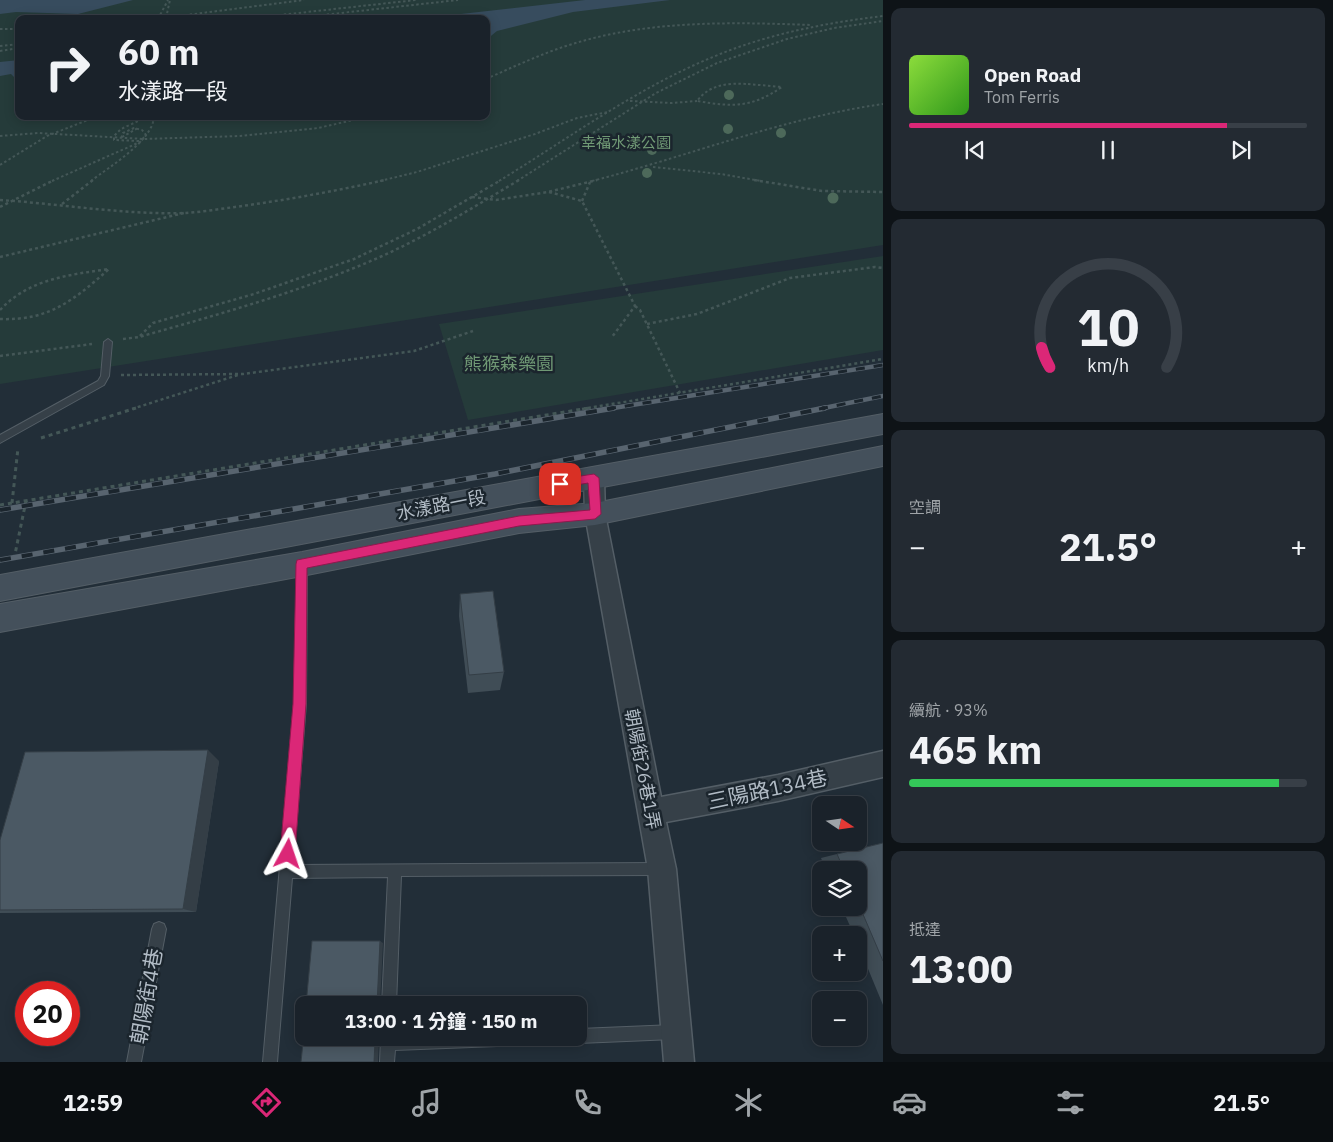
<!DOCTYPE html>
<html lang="zh-TW">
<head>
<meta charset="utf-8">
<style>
	body { margin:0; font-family:"IBM Plex Sans","Noto Sans TC",sans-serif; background:#232a32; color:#f1f3f6; height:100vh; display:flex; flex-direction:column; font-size:19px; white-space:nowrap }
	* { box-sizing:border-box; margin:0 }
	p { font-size:16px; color:#9fa4a8 }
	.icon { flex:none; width:28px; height:28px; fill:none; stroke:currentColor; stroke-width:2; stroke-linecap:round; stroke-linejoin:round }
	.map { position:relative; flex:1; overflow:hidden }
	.details { display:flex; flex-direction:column; gap:8px; padding:8px; background:#0e1317; width:450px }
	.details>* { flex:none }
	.top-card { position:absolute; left:15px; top:15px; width:475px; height:105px; border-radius:10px; box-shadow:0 2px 12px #0003,0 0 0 1px #383f47; background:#1a222a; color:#f1f3f6; overflow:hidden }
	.needle { width:32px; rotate:103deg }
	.tools { position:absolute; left:812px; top:796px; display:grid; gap:10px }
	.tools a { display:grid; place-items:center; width:55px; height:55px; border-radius:10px; background:#1a222a; box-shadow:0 2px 12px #0003,0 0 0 1px #383f47; font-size:25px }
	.speed { position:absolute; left:15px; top:981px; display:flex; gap:10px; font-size:25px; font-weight:700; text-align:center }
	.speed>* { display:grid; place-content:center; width:65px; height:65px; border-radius:50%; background:#1a222a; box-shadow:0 2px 12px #0003,0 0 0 1px #383f47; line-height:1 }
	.speed .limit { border:8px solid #d22; background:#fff; color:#111 }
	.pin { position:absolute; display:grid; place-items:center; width:42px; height:42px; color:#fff; margin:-21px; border-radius:10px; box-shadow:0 2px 8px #0006 }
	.me { position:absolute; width:55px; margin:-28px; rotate:5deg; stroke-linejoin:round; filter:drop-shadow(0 0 4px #0008) }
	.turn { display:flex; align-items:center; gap:18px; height:105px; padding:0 20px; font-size:22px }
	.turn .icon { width:65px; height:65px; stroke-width:2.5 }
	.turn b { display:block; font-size:35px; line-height:42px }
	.big { font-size:38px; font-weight:700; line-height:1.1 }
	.details .widget { flex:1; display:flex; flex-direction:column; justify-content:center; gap:8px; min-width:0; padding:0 18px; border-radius:10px; background:#232a32 }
	.details .dial { align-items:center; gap:0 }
	.dial svg { height:130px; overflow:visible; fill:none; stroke:#383f47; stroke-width:7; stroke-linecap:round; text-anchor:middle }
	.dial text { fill:#f1f3f6; stroke:none }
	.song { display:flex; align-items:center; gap:15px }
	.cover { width:60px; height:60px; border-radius:8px; background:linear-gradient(135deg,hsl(90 70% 55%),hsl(110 70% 35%)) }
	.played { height:5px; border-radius:2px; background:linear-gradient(90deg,#db2777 80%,#383f47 80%) }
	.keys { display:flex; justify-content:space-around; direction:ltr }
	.heat { display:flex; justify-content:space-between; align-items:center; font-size:28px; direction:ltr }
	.charge { height:8px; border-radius:4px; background:linear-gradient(90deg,#34c759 93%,#383f47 0) }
	.trip { position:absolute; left:295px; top:996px; width:292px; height:50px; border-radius:10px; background:#1a222a; box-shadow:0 2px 12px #0003,0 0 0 1px #383f47; font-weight:700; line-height:50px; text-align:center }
	.menu { display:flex; height:80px; justify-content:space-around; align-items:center; background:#0a0e11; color:#9fa4a8 }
	.menu .icon { width:35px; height:35px }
	.menu .on { color:#db2777 }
	.menu b { font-size:22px; color:#f1f3f6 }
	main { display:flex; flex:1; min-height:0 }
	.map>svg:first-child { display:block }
	.green { fill:#253b3a; fill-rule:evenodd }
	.water { fill:#374c5e }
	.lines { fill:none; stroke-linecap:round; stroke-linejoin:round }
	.lane-casing { stroke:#545e66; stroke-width:2 }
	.street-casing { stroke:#545e66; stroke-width:3 }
	.secondary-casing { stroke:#545e66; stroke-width:2 }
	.path-far2 { stroke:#445757; stroke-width:2; stroke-dasharray:2.5 2.5; stroke-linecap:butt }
	.path-far1 { stroke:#445757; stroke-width:2.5; stroke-dasharray:3 3; stroke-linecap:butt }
	.path { stroke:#445757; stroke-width:3; stroke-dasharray:4 4; stroke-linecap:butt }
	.lane { fill:#364048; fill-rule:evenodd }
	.street { fill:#364048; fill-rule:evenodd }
	.secondary { fill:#44505b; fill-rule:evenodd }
	.rail-far1-casing { stroke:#58646f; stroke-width:4.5 }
	.rail-casing { stroke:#58646f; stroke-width:5.5 }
	.rail-far1 { stroke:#1b252d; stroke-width:3; stroke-dasharray:9; stroke-linecap:butt }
	.rail { stroke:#1b252d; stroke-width:4; stroke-dasharray:11; stroke-linecap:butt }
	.path-bridge-far1 { stroke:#445757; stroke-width:2; stroke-dasharray:2.5 2.5; stroke-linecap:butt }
	.path-bridge { stroke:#445757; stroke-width:2.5; stroke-dasharray:3 3; stroke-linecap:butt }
	.tree { fill:#4d695a }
	.wall { fill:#404d56 }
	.shaded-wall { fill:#343e46 }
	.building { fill:#4b5964; stroke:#343e46 }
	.route { fill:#db2777; stroke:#8e194d }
	.labels { text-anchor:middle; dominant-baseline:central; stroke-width:5; stroke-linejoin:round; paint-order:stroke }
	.far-park-label { font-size:15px; fill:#709975; stroke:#1b252d }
	.park-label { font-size:18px; fill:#709975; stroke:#1b252d }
	.street-label { font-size:18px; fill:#b1bbc5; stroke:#1b252d }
	.near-street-label { font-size:21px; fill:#b1bbc5; stroke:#1b252d }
</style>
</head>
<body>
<main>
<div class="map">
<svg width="883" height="1062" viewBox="0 0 883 1062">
	<rect width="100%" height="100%" fill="#222e38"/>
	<g class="green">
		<path d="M0,0H883V245L0,384ZM19,19H486V116H19Z"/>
		<polygon points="883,256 883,350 468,420 439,324"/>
	</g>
	<g class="water">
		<polygon points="0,0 133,0 78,14 16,12 0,14"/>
		<polygon points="585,0 670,0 573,12 497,31 486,40 486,19 416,19"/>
		<polygon points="19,60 19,82 11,74 0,76 0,62"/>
	</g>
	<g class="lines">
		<defs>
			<g id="lane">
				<polygon points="108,339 112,342 109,376 104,385 0,443 0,435 98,381 101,376 104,342"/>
				<polygon points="302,559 306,561 307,564 306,704 293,865 661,863 666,864 667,869 666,874 661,875 401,876 396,1005 382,1005 388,877 292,878 277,1062 263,1062 294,704 297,564 298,561"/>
				<polygon points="159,922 164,924 166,929 141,1062 127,1062 152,929 154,924"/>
				<polygon points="674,1025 679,1027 681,1032 679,1037 674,1039 579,1043 574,1041 573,1038 579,1038 579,1029"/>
				<polygon points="381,1038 533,1038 531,1043 526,1045 395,1050 394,1062 380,1062"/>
			</g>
			<polygon id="street" points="594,470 601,472 604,478 605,514 661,797 778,775 883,751 883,777 778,801 666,822 676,869 694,1062 664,1062 648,869 585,514 584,478 587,472"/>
			<g id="secondary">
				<polygon points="883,414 883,434 0,601 0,575"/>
				<polygon points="883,446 883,466 595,525 519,533 302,576 0,632 0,604 302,552 519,509 595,503"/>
			</g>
		</defs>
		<use href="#lane" class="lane-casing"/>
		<use href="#street" class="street-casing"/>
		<use href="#secondary" class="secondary-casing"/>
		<g class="path-far2">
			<polyline points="166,18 170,0"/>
			<polyline points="155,19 304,0"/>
			<polyline points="244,19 416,0"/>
			<polyline points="287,19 458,0"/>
			<polyline points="0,29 19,29"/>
			<polyline points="0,46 19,44"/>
			<polyline points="0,51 19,48"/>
			<path d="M486,79C513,67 539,55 566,46C645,20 730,22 811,25"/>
			<path d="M748,84L782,87C751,108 733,107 697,101C710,84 728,83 748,84Z"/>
			<polyline points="630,101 672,103 697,101"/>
			<polyline points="0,136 38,133 144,139 240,136 318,128 371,116"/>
			<polyline points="122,137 138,128"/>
			<polyline points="653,167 721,174 761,181"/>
			<path d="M91,181C109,167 154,140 154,116"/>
			<polyline points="380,181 417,172 535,134 577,118 608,112"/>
			<path d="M499,181C569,138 637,88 713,57C767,34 825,23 883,16"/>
			<polyline points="517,181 656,93 717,63 787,39 834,28 883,21"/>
			<path d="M592,181C689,156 783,118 883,104"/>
		</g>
		<g class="path-far1">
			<polyline points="754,180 822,191 883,192"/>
			<polyline points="549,192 582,201 635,306 612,337"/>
			<polyline points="472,197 496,200 548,192 597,180"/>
			<path d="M0,200C62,204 124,215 186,213C202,212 219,209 235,207C286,200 336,191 385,180"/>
			<polyline points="582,201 590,182"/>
			<polyline points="62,204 93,180"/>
			<polyline points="0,257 184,213"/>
			<polyline points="635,306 640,310 680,393"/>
			<path d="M0,310C29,279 68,275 109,269C74,300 49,321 0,319"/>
			<polyline points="647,324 697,314 790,278 875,267 883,268"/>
			<polyline points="140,336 153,323 254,294 354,259 417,229 501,180"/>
			<path d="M123,339L139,337C220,314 303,291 380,257C429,235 474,207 519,180"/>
			<polyline points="0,356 92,344"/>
			<polyline points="121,375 243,374 414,351 473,331"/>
			<polyline points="132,409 238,375"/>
			<polyline points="582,409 883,359"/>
		</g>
		<g class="path">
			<polyline points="41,438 136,408"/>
			<polyline points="12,503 18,448"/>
			<polyline points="0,505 589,408"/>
			<polyline points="14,559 26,501"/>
		</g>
		<use href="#lane" class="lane"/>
		<use href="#street" class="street"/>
		<use href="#secondary" class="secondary"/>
		<defs>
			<g id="rail-far1">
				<polyline points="607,409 883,365"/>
				<polyline points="819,409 883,396"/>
			</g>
			<g id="rail">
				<polyline points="0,510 614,408"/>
				<polyline points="0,560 495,474 825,408"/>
			</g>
		</defs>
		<use href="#rail-far1" class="rail-far1-casing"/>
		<use href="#rail" class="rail-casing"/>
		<use href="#rail-far1" class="rail-far1"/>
		<use href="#rail" class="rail"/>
		<g class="path-bridge-far1">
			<polyline points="158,19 168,0"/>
			<polyline points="139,141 114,140 114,136 121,129 149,116"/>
			<polyline points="0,165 47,136 98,116"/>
			<polyline points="52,181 140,142 146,135 142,130 134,128 123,133 121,139"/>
		</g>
		<polyline class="path-bridge" points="0,207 54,180"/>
	</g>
	<g class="tree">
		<circle cx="729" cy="95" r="5"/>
		<circle cx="728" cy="129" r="5"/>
		<circle cx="781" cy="133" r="5"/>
		<circle cx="652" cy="150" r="5"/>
		<circle cx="647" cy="173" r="5"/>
		<circle cx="833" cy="198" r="5.5"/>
	</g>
	<g class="wall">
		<polygon points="460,594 504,672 500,690 468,693 459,616"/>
		<polygon points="219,761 196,912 0,913 0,910"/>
		<polygon points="883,843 883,1005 859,947 859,935 854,935 842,908 859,908 859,870 826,870 821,858 837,854"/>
	</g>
	<g class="shaded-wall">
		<polygon points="208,750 219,761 196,912 183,909"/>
		<polygon points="380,941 383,943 380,1005 377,1005"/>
		<polygon points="379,1038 378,1062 374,1062 375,1042"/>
	</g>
	<g class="building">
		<polygon points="493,591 504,672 469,675 460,594"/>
		<polygon points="208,750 183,909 0,910 0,840 25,752"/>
		<polygon points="883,843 883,961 859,905 859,870 844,870 837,854"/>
		<polygon points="312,941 380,941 377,1005 306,1005"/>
		<polygon points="304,1033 304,1038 381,1038 381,1040 375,1042 374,1062 301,1062"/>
	</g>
	<polygon class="route" points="594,474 599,478 601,514 595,519 519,526 307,568 306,704 295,854 293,859 288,861 282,859 280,854 293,704 296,564 297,560 519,516 590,510 588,483 560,488 555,484 560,479"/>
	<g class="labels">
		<g class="far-park-label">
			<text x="626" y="142">幸福水漾公園</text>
		</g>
		<g class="park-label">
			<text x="509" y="363">熊猴森樂園</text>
		</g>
		<g class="street-label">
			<text transform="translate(441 505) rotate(-11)">水漾路一段</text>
			<text transform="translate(643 769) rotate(79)">朝陽街26巷1弄</text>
		</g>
		<g class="near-street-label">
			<text transform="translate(767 789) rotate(-12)">三陽路134巷</text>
			<text transform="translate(146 996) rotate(-80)">朝陽街4巷</text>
		</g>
	</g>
</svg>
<div class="tools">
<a><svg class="needle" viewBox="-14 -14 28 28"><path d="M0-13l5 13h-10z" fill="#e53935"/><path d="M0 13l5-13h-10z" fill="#9fa4a8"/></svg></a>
<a><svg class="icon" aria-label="layers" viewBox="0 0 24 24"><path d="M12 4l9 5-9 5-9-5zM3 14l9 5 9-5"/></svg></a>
<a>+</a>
<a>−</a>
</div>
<div class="speed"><div class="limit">20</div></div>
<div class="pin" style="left:560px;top:484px;background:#d93025"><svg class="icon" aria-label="arrive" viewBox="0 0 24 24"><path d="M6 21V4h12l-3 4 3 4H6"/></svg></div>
<svg class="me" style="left:288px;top:854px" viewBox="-20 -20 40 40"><path d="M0-17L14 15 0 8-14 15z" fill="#db2777" stroke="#fff" stroke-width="4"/></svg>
<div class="trip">13:00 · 1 分鐘 · 150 m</div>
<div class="top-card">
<div class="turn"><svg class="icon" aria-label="right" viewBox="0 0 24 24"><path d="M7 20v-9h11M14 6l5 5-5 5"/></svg><div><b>60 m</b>水漾路一段</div></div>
</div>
</div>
<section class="details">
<div class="widget">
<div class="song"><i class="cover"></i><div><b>Open Road</b><p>Tom Ferris</p></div></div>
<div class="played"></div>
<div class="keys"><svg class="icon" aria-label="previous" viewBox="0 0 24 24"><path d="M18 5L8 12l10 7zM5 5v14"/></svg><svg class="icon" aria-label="pause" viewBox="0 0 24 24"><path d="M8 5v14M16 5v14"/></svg><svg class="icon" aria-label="next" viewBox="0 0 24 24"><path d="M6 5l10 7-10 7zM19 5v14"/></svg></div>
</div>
<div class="widget dial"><svg viewBox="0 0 100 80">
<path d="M14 69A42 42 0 1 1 86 69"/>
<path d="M14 69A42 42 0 0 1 9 57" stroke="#db2777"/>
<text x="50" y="56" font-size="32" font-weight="700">10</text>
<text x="50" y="72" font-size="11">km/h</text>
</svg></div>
<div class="widget"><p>空調</p>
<div class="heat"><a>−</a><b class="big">21.5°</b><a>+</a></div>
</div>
<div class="widget"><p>續航 · 93%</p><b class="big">465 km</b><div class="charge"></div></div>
<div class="widget"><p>抵達</p><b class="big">13:00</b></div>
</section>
</main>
<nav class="menu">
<b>12:59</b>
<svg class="icon on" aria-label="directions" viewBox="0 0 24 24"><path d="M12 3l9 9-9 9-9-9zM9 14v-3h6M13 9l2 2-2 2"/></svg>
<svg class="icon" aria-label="music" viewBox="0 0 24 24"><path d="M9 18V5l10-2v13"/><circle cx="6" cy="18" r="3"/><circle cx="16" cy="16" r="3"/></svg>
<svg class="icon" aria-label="phone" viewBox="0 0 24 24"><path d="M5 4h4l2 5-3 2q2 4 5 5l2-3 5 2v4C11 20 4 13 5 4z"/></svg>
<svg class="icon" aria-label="climate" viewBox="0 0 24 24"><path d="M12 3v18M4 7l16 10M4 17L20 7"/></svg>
<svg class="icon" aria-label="car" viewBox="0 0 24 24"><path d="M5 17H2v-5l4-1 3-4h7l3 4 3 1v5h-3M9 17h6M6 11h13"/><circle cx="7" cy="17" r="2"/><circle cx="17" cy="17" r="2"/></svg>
<svg class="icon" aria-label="filters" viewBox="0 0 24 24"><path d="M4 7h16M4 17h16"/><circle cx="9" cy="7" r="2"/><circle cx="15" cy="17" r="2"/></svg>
<b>21.5°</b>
</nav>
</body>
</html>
